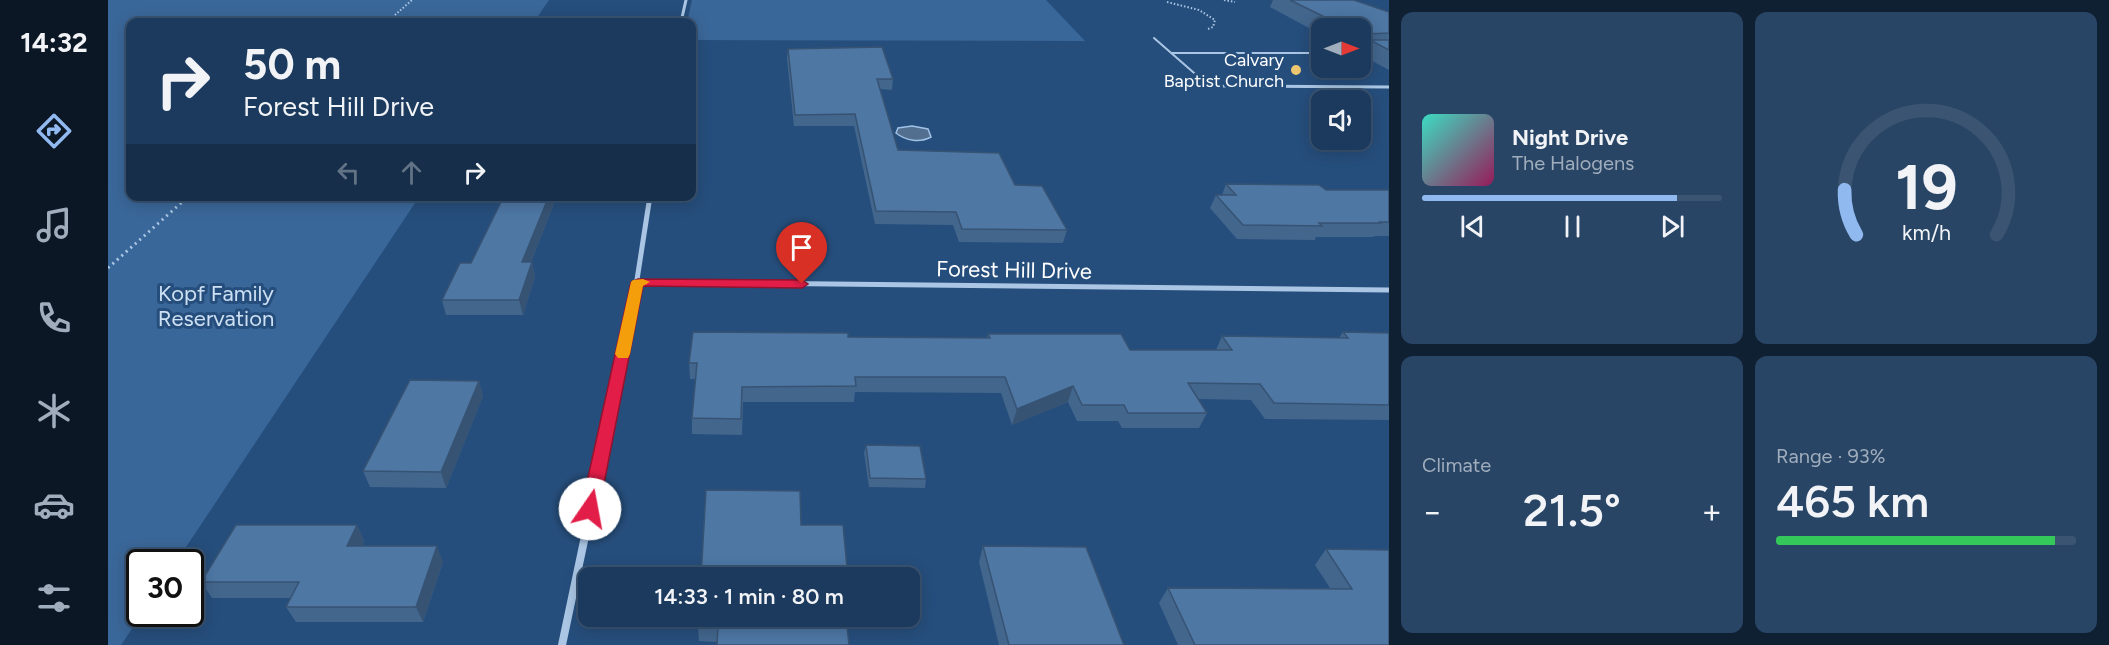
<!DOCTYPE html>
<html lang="en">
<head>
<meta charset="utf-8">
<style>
	body { margin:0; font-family:Figtree,sans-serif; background:#294566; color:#f1f3f6; height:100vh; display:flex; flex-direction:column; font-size:22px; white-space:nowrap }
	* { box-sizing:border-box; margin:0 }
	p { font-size:20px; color:#a0adbc }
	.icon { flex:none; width:33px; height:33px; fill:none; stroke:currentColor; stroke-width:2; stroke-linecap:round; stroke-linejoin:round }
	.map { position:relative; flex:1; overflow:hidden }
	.details { display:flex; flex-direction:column; gap:12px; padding:12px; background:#0f2033; width:720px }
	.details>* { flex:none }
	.guide { position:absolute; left:18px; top:18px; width:570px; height:183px; border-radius:12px; box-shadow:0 3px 15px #0003,0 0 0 2px #3a5472; background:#1c3a5d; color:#f1f3f6; overflow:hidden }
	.needle { width:39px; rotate:90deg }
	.fabs { position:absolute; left:1203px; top:18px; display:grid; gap:12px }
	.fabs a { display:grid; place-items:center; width:60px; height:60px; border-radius:12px; background:#1c3a5d; box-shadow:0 3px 15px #0003,0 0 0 2px #3a5472; font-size:30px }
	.speed { position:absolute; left:18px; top:549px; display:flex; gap:12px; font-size:30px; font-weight:700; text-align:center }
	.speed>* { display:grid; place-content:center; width:78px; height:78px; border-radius:50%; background:#1c3a5d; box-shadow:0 3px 15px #0003,0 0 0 2px #3a5472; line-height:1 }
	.speed .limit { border:3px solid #111; border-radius:9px; background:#fff; color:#111 }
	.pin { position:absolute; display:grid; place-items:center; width:51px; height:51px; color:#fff; margin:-62px -26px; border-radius:50% 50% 50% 0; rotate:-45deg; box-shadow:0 0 6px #0007 }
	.pin .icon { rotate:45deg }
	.me { position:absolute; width:66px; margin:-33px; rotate:12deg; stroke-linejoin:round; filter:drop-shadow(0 0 4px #0008) }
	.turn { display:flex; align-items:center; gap:21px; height:126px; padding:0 18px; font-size:27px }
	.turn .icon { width:78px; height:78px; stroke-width:2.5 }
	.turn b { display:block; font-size:42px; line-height:51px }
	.lanes { display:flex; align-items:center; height:57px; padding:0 18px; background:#0003; justify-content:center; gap:30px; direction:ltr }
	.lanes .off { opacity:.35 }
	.big { font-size:45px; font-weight:600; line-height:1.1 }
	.details .card { flex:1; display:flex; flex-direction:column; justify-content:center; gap:9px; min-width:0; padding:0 21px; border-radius:12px; background:#294566 }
	.details .dial { align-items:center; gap:0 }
	.dial svg { height:156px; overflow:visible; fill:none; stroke:#3a5472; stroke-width:7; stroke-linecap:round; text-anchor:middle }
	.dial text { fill:#f1f3f6; stroke:none }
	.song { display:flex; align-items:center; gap:18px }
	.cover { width:72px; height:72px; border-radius:9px; background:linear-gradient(135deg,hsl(170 70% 55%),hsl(330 70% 35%)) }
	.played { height:6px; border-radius:3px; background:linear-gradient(90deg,#90b9f0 85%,#3a5472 85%) }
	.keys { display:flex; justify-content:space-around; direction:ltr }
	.heat { display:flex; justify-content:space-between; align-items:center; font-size:33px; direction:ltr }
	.charge { height:9px; border-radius:4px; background:linear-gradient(90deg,#34c759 93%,#3a5472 0) }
	.details .tiles { flex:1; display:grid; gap:12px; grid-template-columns:repeat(2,1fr) }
	.trip { position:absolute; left:470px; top:567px; width:342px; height:60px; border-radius:12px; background:#1c3a5d; box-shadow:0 3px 15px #0003,0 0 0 2px #3a5472; font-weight:600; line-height:60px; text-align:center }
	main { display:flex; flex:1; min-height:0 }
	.dock { display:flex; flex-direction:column; width:108px; justify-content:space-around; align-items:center; background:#0b1725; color:#a0adbc }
	.dock .icon { width:42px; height:42px }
	.dock .selected { color:#90b9f0 }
	.dock b { font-size:27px; color:#f1f3f6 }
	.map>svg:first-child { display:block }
	.green { fill:#3a6799 }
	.water { fill:#526f90; stroke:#9fc1e5; stroke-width:1.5 }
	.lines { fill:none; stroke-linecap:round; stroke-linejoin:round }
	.path-far1 { stroke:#aac6e4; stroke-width:2; stroke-dasharray:1.5 2; stroke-linecap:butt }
	.path { stroke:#aac6e4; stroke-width:3; stroke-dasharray:2 4; stroke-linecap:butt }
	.service-far1 { stroke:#aac6e4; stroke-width:2 }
	.service { stroke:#aac6e4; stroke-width:3 }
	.minor-far3 { stroke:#aac6e4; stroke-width:3 }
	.minor-far2 { stroke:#aac6e4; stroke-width:5 }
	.minor-far1 { stroke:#aac6e4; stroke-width:7 }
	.minor { stroke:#aac6e4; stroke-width:8 }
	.wall { fill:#43668d }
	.shaded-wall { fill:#375373 }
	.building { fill:#4e77a4; stroke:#375373; stroke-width:1.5 }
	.route { fill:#e11d48; stroke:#92132f; stroke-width:1.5 }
	.slow { fill:#f59e0b }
	.poi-dot { fill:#edc670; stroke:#264e7c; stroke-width:2 }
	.labels { text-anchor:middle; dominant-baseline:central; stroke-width:6; stroke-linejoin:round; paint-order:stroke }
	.far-poi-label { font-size:18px; fill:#fff; stroke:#264e7c; text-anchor:end }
	.street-label { font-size:22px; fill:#fff; stroke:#264e7c }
	.park-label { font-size:22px; fill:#cde0f4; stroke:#264e7c }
</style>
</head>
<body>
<main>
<nav class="dock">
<b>14:32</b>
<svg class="icon selected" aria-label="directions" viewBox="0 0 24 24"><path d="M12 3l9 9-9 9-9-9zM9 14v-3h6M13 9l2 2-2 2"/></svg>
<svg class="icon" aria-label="music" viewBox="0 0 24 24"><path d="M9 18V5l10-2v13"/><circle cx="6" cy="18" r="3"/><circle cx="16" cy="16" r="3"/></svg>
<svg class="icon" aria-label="phone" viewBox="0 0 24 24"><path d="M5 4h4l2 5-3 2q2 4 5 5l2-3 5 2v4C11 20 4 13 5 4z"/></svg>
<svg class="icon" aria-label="climate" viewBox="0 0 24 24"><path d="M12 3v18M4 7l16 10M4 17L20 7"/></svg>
<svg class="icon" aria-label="car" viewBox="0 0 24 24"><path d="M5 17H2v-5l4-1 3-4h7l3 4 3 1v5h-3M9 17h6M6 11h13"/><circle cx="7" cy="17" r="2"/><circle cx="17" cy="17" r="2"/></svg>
<svg class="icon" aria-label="filters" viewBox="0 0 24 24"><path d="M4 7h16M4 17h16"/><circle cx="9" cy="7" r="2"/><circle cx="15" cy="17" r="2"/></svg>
</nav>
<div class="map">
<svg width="1281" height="645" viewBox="0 0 1281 645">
	<rect width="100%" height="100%" fill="#264e7c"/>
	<g class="green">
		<polygon points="0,0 441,0 426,22 22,22 22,196 311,197 68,562 32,562 32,614 34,614 13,645 0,645"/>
		<polygon points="584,0 938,0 977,41 584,40 584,22 579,22"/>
	</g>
	<path class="water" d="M804,126L820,129L823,137C812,143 798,141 788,133L790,128Z"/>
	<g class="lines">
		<g class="path-far1">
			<polyline points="1116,0 1127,2"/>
			<polyline points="1059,2 1091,10 1107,20 1105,27 1100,29"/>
			<polyline points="279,22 304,0"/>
		</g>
		<polyline class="path" points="0,268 81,196"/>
		<g class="service-far1">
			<polyline points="1046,38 1093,79"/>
			<polyline points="1064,53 1214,53"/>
		</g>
		<polyline class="service" points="1091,77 1107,86 1281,87"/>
		<polyline class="minor-far3" points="573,22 578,0"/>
		<g class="minor-far2">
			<polyline points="530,282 1281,290"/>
			<polyline points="526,299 542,196"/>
		</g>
		<polyline class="minor-far1" points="494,453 527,297"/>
		<polyline class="minor" points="454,645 495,451"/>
	</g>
	<g class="wall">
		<polygon points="1165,0 1246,0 1281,12 1281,70 1255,56 1258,49 1252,50 1252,28 1214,28 1214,35 1162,7"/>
		<polygon points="680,49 785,79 784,90 772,89 790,150 907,185 959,230 955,243 851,242 845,225 767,224 746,126 686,126 679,59"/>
		<polygon points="1118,184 1218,190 1281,190 1281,236 1266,236 1265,237 1208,237 1207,240 1129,239 1102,208 1108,195 1114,195"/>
		<polygon points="396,196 449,196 423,262 424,262 427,277 415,315 338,315 334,300 363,263"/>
		<polygon points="1235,332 1281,333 1281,420 1157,419 1143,400 1090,399 1099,413 1091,428 1014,428 1010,421 969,421 960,402 904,425 893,393 747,392 746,402 635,402 634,435 584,434 584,418 588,379 582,379 581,363 740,337 879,338 880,334 1022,350 1108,350 1114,336 1231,338"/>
		<polygon points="371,381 375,396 338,488 262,487 255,471"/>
		<polygon points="758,445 818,479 817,488 761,487 756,453"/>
		<polygon points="249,525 256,541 254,546 335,562 315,622 188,622 178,607 183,598 104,598 93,582"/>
		<polygon points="875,546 1016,645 891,645 871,562"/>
		<polygon points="1218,549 1281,645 1070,645 1051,603 1060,588 1222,588 1207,565"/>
		<polygon points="738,616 609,642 591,641 590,626"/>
	</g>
	<g class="shaded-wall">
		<polygon points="1259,34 1252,48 1252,45 1256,37"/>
		<polygon points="441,196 449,196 417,277 414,262"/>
		<polygon points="424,262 427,277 415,315 411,300"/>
		<polygon points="371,381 375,396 338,488 333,472"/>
		<polygon points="965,386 960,402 904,425 909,409"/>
		<polygon points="249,525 256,541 247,562 239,546"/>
		<polygon points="329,546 335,562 315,622 308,607"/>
	</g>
	<g class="building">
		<polygon points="1182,0 1246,0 1281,12 1281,33 1259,34 1256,37 1252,35 1252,28 1239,28"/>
		<polygon points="1262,40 1281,40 1281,50"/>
		<polygon points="774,47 785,79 769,79 790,150 891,153 907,185 934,186 959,230 854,229 848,212 768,211 747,114 687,115 680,49"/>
		<polygon points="1118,184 1211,185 1218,190 1281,190 1281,222 1272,222 1273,223 1211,223 1214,226 1135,225 1108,195 1128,195"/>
		<polygon points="396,196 441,196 414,262 424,262 411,300 334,300 352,263 363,263"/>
		<polygon points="585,332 740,333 740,337 882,338 880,334 1013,334 1022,350 1124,350 1114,336 1240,338 1235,332 1281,333 1281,405 1166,403 1152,384 1080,383 1099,413 1020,413 1016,405 974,405 965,386 909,409 897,377 747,377 748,386 634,387 633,419 584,418 589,363 581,363"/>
		<polygon points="302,380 371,381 333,472 255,471"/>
		<polygon points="758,445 812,446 818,479 762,478"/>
		<polygon points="598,490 692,491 693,525 735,525 740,578 593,578"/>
		<polygon points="128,525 249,525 239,546 329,546 308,607 178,607 191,582 93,582"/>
		<polygon points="875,546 978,547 1016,645 901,645"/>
		<polygon points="1218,549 1281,550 1281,645 1087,645 1060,588 1244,589"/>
		<polygon points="590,616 738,616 741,645 609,645 610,627 590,626"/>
	</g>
	<polygon class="route" points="530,279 694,280 700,284 694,288 535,286 491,509 489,514 482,516 476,514 473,509 523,282"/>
	<polygon class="slow" points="535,279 542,282 535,286 522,354 520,358 510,358 507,354 523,282 525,280"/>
	<circle class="poi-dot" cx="1188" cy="70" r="6"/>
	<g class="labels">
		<g class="far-poi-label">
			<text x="1176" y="60">Calvary<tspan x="1176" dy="21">Baptist Church</tspan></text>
		</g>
		<g class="street-label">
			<text transform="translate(906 270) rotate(1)">Forest Hill Drive</text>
		</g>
		<g class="park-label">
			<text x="108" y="293">Kopf Family<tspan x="108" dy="25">Reservation</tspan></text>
		</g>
	</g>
</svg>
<div class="fabs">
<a><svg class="needle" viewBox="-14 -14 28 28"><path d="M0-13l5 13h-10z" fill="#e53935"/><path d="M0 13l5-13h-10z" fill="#a0adbc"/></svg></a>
<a><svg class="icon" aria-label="sound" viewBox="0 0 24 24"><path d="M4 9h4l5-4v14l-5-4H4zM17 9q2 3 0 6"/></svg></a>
</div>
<div class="speed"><div class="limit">30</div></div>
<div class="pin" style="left:694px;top:284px;background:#d93025"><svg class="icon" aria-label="arrive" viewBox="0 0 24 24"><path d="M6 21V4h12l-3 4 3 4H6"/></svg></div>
<svg class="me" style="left:482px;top:509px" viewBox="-20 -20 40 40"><circle r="19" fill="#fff"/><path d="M0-13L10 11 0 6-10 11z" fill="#e11d48"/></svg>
<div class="trip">14:33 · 1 min · 80 m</div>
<div class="guide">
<div class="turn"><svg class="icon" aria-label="right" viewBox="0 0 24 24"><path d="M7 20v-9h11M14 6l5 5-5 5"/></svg><div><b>50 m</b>Forest Hill Drive</div></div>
<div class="lanes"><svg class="icon off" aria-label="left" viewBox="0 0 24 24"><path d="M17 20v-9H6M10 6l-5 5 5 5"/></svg><svg class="icon off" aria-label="ahead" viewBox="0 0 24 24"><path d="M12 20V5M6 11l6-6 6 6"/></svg><svg class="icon" aria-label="right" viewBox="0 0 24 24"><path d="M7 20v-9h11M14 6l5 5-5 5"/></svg></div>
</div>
</div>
<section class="details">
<div class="tiles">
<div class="card">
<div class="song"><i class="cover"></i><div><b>Night Drive</b><p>The Halogens</p></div></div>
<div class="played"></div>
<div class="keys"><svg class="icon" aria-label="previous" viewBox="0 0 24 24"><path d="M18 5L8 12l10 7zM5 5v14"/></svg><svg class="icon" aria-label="pause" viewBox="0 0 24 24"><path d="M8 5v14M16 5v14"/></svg><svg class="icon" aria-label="next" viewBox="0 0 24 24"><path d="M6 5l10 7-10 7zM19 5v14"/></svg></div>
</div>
<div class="card dial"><svg viewBox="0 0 100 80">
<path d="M14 69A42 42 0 1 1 86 69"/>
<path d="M14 69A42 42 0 0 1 8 46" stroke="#90b9f0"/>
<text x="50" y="56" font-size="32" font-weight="700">19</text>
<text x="50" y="72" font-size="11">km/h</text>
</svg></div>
<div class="card"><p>Climate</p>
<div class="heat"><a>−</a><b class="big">21.5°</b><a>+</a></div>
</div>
<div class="card"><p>Range · 93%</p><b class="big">465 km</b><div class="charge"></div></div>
</div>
</section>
</main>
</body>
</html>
